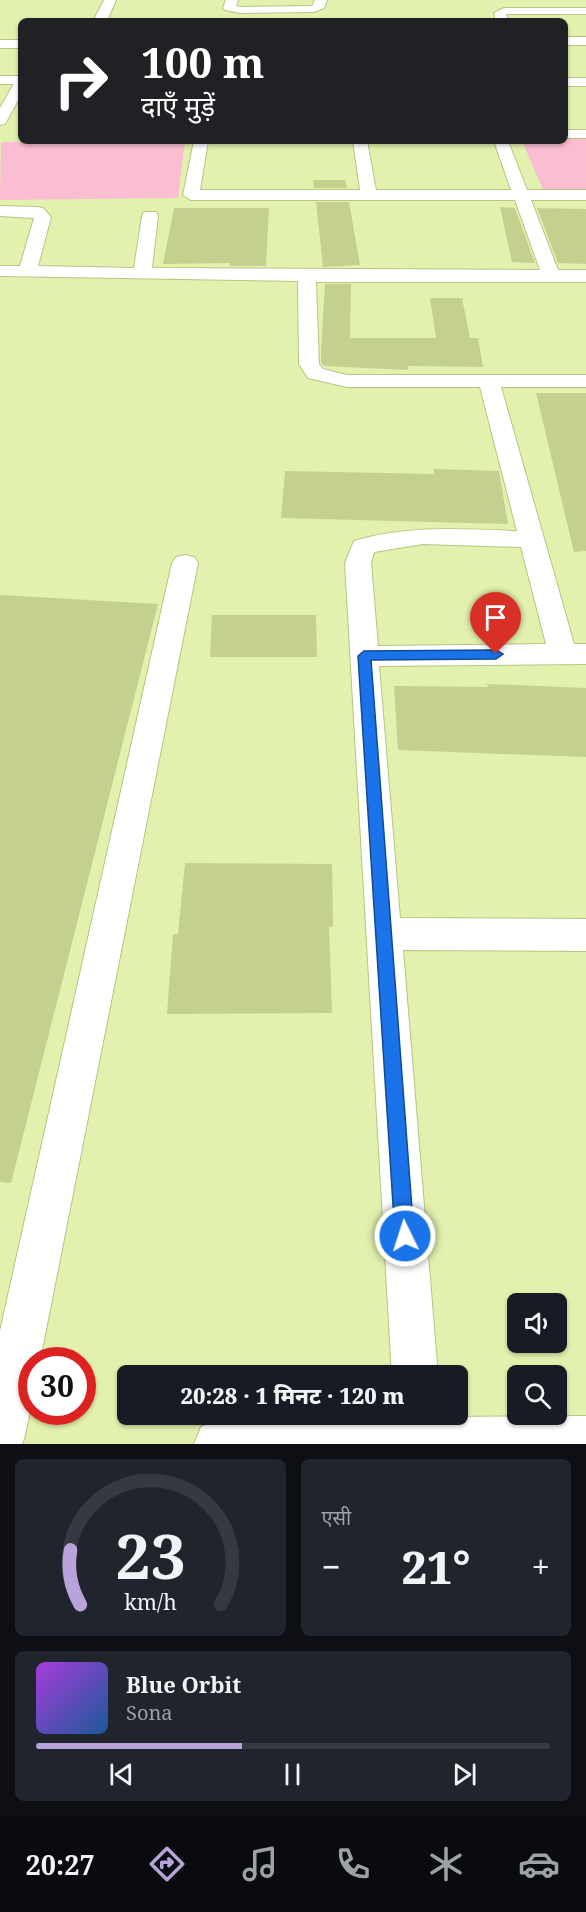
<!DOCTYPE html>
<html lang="hi">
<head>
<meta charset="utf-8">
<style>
	body { margin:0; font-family:"Noto Serif","Noto Sans Devanagari",serif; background:#20242c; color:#f1f3f6; height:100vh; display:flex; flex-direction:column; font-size:22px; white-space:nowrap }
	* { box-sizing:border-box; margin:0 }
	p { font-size:20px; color:#9ea1a6 }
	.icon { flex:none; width:33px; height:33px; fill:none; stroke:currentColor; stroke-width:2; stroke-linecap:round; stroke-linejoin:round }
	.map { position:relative; height:1444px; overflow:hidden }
	.panel { display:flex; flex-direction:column; gap:15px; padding:15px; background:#0d0f14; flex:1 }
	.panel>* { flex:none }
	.guide { position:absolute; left:18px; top:18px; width:550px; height:126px; border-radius:9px; box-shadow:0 2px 4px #0004; background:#202124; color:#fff; overflow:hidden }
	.fabs { position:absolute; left:507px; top:1293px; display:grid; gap:12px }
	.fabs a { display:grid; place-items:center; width:60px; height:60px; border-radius:9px; background:#171b24; box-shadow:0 2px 4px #0004; font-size:30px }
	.speed { position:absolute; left:18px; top:1347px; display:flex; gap:12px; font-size:30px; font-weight:700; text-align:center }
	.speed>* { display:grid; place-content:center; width:78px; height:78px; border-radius:50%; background:#171b24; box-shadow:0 2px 4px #0004; line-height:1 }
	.speed .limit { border:9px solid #d22; background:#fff; color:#111 }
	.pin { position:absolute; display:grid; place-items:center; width:51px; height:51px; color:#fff; margin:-62px -26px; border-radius:50% 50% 50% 0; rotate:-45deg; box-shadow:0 0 6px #0007 }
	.pin .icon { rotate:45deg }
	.me { position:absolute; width:66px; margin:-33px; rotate:356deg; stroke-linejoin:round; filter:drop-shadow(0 0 4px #0008) }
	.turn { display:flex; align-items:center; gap:21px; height:126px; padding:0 24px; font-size:27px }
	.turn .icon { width:78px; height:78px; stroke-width:2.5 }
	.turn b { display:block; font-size:42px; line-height:51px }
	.big { font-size:45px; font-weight:800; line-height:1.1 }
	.panel .tile { flex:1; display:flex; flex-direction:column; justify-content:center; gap:9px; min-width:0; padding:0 21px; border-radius:9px; background:#20242c }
	.panel .dial { align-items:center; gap:0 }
	.dial svg { height:156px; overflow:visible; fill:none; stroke:#363941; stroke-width:7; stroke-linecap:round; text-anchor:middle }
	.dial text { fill:#f1f3f6; stroke:none }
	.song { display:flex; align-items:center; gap:18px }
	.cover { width:72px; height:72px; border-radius:9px; background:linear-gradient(135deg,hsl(280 70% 55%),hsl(210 70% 35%)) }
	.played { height:6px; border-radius:3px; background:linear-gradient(90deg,#b8a3db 40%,#363941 40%) }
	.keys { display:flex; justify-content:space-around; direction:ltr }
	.heat { display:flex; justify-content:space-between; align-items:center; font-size:33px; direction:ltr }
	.panel .tiles { flex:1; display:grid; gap:15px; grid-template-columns:1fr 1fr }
	.tile:last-child { grid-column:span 2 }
	.trip { position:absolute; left:117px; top:1365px; width:351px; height:60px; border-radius:9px; background:#171b24; box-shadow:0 2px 4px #0004; font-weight:800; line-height:60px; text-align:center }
	.dock { display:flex; height:96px; justify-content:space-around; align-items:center; background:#090b0e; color:#9ea1a6 }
	.dock .icon { width:42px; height:42px }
	.dock .selected { color:#b8a3db }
	.dock b { font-size:27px; color:#f1f3f6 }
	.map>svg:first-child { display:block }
	.green { fill:#fbbdd1 }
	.building { fill:#c3d08f }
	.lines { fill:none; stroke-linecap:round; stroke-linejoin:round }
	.street-casing { stroke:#b7c483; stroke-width:2 }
	.secondary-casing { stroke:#b7c483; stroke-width:2 }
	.street { fill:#fff; fill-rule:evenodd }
	.secondary { fill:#fff; fill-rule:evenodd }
	.route { fill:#1a73e8; stroke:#114b97; stroke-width:1.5 }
</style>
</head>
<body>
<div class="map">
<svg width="586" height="1444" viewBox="0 0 586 1444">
	<rect width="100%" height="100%" fill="#e3f1ae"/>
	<g class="green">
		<polygon points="566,138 586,138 586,190 543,190 522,141 566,141"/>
		<polygon points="185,141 178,198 0,200 1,142"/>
	</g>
	<g class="building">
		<polygon points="313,180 345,180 347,188 314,188"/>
		<polygon points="316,202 349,202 360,265 323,267"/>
		<polygon points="500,207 515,208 535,263 512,262"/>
		<polygon points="174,208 269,208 266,266 230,266 230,263 163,264"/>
		<polygon points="537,208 586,209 586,264 558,263"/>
		<polygon points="325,284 351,284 350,338 436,338 430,298 462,298 470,338 478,338 483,367 408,366 408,370 324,366 321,363 321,350"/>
		<polygon points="536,393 586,393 586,551 574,552"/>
		<polygon points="434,469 499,471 508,524 281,518 285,471 434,474"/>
		<polygon points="0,595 158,604 11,1183 0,1182"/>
		<polygon points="212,615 316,615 317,657 210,657"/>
		<polygon points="487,684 586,688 586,757 398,750 394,686 488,687"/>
		<polygon points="185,863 332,864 333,927 329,927 332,1013 167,1014 173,934 178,934"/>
	</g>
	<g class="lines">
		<defs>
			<g id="street">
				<polygon points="226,0 238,0 236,6 240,7 312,6 315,0 327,0 324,8 314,12 240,13 225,10 223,8"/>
				<polygon points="504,8 586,8 586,14 506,14 508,21 496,21 494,13"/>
				<rect x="566" y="37" width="20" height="8"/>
				<rect x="0" y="40" width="21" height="8"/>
				<polygon points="21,79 21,95 5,124 0,125 0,108 16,80"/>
				<rect x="566" y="130" width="20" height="8"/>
				<path d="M194,141H208L200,190H360L353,141H367L376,190H511L494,141H508L527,190H586V200H531L558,270H586V282H316L319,364L323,369L347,375H586V387H501L574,644H586V664L379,666L400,918L586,919V951L403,950L438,1376H392L345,563L354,541C408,525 461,529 517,531L480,387H347L308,378L299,364L298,281L0,276V266H20L34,218L0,216V206L37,207L43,208L51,217L38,266L134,268L142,216L144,212H156L158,216L152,268L540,270L515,200H191L183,195ZM423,544L521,547L546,644L378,646L371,563L374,552Z"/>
				<polygon points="185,555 194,557 198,563 40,1360 32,1360 32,1403 24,1439 22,1444 0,1444 0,1331 172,563 176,557"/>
				<polygon points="394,1414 442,1414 442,1417 586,1416 586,1444 194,1444 201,1427 218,1420 394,1418"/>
			</g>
			<g id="secondary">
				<polygon points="104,0 116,0 107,21 93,21"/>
				<rect x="0" y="76" width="21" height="8"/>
				<rect x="566" y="78" width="20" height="8"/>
			</g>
		</defs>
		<use href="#street" class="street-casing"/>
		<use href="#secondary" class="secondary-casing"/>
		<use href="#street" class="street"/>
		<use href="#secondary" class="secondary"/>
	</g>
	<polygon class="route" points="496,650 503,654 496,659 371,660 414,1236 412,1243 405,1246 398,1243 395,1236 358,656 364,651"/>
</svg>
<div class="fabs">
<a><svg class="icon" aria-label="sound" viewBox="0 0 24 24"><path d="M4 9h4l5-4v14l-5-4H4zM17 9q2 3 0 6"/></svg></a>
<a><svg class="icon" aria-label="search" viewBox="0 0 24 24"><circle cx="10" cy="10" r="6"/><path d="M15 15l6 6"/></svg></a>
</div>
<div class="speed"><div class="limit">30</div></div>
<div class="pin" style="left:496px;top:654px;background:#d93025"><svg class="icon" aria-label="arrive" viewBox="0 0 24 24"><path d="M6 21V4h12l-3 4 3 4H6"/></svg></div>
<svg class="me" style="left:405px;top:1236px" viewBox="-20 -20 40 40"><circle r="17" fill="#1a73e8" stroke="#fff" stroke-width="3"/><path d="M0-11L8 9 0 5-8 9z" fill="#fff"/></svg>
<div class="trip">20:28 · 1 मिनट · 120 m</div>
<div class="guide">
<div class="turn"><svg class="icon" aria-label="right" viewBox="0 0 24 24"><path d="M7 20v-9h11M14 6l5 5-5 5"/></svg><div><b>100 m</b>दाएँ मुड़ें</div></div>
</div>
</div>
<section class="panel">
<div class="tiles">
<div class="tile dial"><svg viewBox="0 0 100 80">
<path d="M14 69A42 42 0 1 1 86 69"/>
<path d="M14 69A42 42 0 0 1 9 41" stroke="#b8a3db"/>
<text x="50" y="56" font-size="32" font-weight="700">23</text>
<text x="50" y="72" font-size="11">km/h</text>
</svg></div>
<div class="tile"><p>एसी</p>
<div class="heat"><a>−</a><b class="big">21°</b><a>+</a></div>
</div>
<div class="tile">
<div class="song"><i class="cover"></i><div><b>Blue Orbit</b><p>Sona</p></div></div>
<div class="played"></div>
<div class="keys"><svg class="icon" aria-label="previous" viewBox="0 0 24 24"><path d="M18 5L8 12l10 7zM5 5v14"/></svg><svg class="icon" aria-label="pause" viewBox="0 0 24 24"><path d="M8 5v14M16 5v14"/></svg><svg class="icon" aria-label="next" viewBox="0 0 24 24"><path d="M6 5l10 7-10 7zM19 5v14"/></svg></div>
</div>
</div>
</section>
<nav class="dock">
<b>20:27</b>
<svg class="icon selected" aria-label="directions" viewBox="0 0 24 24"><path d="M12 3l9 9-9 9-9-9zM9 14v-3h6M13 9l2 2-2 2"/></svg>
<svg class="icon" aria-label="music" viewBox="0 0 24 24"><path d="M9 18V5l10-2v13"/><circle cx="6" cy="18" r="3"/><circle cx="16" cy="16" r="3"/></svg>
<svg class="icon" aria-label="phone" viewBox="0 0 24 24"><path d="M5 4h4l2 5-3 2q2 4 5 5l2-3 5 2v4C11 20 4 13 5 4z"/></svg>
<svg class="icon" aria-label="climate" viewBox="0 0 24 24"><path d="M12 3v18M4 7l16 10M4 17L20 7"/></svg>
<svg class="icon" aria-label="car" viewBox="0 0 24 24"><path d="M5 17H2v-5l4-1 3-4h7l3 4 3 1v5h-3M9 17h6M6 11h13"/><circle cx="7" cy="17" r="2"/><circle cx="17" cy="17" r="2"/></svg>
</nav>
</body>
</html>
